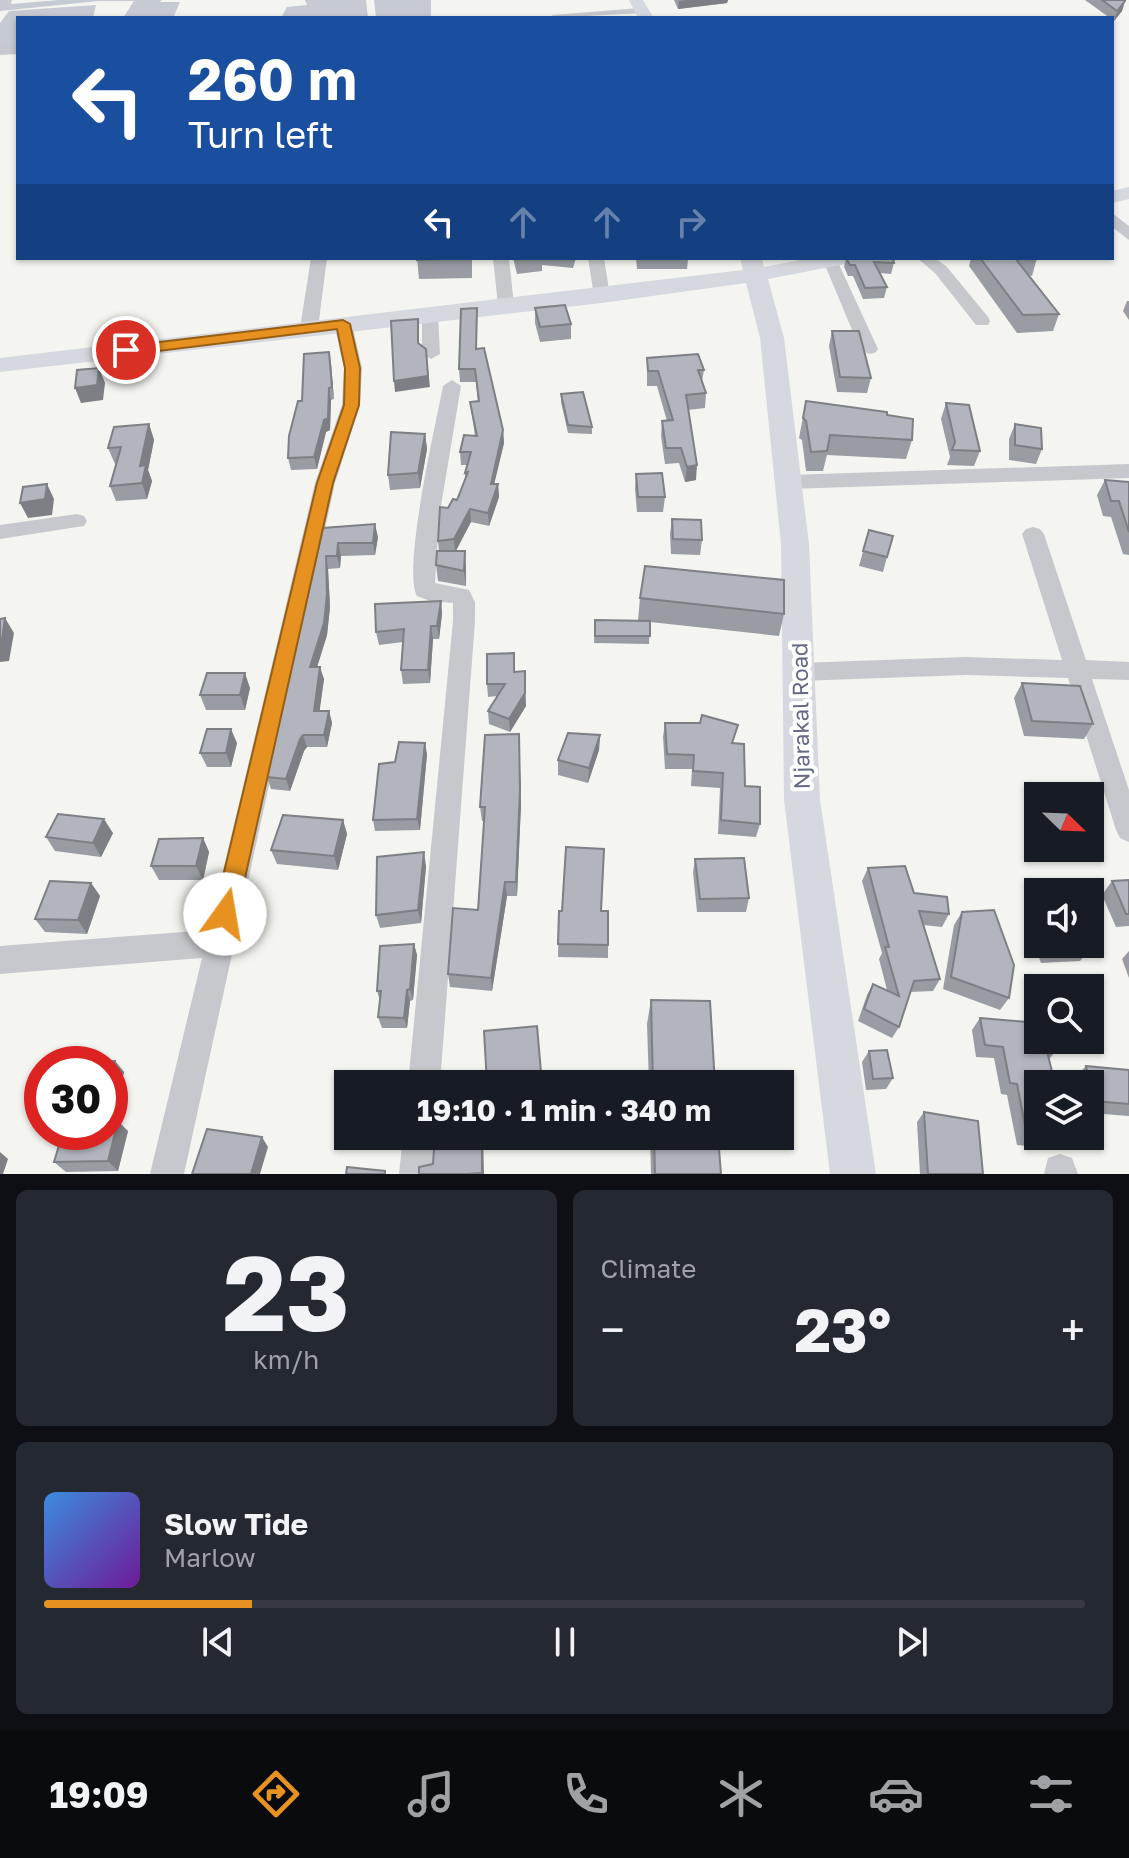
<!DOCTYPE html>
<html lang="en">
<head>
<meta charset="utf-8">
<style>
	body { margin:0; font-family:"Golos Text",sans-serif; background:#242831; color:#f1f3f6; height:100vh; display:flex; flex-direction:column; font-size:30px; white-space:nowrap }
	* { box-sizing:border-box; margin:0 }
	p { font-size:26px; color:#9ea1a6 }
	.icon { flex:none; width:44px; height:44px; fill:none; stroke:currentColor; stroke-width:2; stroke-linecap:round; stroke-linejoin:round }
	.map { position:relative; height:1174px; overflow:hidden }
	.drawer { display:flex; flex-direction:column; gap:16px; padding:16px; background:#0d0f14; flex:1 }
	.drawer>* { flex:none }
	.banner { position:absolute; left:16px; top:16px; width:1098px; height:244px; border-radius:0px; box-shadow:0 2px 6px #0004; background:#1a4fa0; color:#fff; overflow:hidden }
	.needle { width:52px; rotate:113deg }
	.fabs { position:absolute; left:1024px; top:782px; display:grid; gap:16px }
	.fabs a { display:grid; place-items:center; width:80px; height:80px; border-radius:0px; background:#171b24; box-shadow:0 2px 6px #0004; font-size:40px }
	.speed { position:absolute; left:24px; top:1046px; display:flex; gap:16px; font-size:40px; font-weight:700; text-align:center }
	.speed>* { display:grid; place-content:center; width:104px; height:104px; border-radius:50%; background:#171b24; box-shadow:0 2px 6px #0004; line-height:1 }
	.speed .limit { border:12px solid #d22; background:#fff; color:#111 }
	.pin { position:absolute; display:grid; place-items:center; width:68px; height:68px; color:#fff; margin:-34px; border:4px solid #fff; border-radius:50%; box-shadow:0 2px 8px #0007 }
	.me { position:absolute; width:88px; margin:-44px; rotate:13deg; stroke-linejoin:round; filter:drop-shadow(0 0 6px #0008) }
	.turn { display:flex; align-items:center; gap:28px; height:168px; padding:0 40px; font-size:36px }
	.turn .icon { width:104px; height:104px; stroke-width:2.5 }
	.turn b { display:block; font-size:56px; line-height:68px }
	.lanes { display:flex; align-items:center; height:76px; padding:0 40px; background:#0003; justify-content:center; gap:40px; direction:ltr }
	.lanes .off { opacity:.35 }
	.big { font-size:60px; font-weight:700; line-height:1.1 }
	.drawer .tile { flex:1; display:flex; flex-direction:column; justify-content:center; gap:12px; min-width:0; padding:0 28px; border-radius:12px; background:#242831 }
	.drawer .dial { align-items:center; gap:0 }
	.dial b { font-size:104px; line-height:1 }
	.song { display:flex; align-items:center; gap:24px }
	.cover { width:96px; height:96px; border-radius:12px; background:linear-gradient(135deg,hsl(210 70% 55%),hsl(280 70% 35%)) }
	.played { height:8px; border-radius:4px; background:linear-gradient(90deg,#e79220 20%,#363941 20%) }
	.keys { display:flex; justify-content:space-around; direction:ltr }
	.heat { display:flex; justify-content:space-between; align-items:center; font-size:44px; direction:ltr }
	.drawer .tiles { flex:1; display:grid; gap:16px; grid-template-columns:1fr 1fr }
	.tile:last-child { grid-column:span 2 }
	.trip { position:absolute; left:334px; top:1070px; width:460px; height:80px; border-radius:0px; background:#171b24; box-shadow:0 2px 6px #0004; font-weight:700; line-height:80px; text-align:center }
	.dock { display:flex; height:128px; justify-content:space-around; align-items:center; background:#090b0e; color:#9ea1a6 }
	.dock .icon { width:56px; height:56px }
	.dock .current { color:#e79220 }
	.dock b { font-size:36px; color:#f1f3f6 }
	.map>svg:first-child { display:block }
	.water { fill:#c6cad3 }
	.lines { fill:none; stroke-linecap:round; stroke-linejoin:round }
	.street { fill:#c7c8cd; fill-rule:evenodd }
	.secondary { fill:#d6d8df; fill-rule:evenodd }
	.wall { fill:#999ca3 }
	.shaded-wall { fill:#7d7f84 }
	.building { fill:#b2b5bd; stroke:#7d7f84; stroke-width:2 }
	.route { fill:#e79220; stroke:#965f15; stroke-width:2 }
	.labels { text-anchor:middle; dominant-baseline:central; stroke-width:8; stroke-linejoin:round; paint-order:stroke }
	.street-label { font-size:22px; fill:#636a83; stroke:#fff }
</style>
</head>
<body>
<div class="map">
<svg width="1129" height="1174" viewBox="0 0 1129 1174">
	<rect width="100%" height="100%" fill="#f4f5f1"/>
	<g class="water">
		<polygon points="0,0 12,0 11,4 59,0 162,0 159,2 180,2 173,18 123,18 134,1 99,1 0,11"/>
		<polygon points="305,0 366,0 368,18 281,18 287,7 307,5"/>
		<polygon points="374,0 431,0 431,18 376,18"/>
		<polygon points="96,5 93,18 18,18 18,47 0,48 0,23 9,11"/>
	</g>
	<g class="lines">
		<g class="street">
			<polygon points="640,8 646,11 644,13 547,18 553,15"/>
			<polygon points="18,46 18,54 0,55 0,47"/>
			<polygon points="1112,213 1129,226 1129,240 1112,227"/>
			<polygon points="311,258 327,258 318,328 309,333 300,328"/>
			<polygon points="493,258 509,258 514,305 512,309 506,310 498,305"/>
			<polygon points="588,258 604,258 610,296 608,300 596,300 594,296"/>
			<polygon points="822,258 837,260 878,349 875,353 869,354 860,349"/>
			<polygon points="917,258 935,258 947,267 988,317 990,321 988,325 976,325 935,273"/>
			<polygon points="430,311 438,316 440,354 431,359 422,354 422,316"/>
			<polygon points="343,319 352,324 362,368 360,405 335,483 184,1174 150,1174 202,958 0,974 0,946 209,930 315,483 342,405 344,368 334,324"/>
			<path d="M452,380L461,386L439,518L435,583L469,590L475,602V621L440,1084H408L453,621V603L430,601L417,596C402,569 436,423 443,386Z"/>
			<polygon points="1129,464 1129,478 788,489 778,482 788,475"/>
			<polygon points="77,514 84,516 87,521 84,526 0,539 0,525"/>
			<polygon points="1033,527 1040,529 1044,534 1086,660 1129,662 1129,680 1092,679 1129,790 1129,842 1120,838 1116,830 1068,678 966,675 799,681 791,679 787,672 791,665 799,663 966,657 1062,660 1022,534 1026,529"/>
			<polygon points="403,1136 435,1136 433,1174 399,1174"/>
			<polygon points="1060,1154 1072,1158 1078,1174 1044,1174 1048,1158"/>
		</g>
		<g class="secondary">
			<polygon points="629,0 643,0 654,18 638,18"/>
			<polygon points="1129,187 1129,199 1112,203 1112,191"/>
			<polygon points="740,258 762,258 764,267 810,258 854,258 851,263 768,279 784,338 809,544 820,800 876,1174 830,1174 784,800 781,544 760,338 746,283 602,303 0,372 0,358 743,270"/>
		</g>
	</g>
	<g class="wall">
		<polygon points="674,0 728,0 727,3 678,9"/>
		<polygon points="1085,0 1125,0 1125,1 1122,11 1114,21 1112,18 1110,18"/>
		<polygon points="417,258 472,258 472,278 419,279"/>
		<polygon points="513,258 576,258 573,268 542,265 542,271 517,274"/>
		<polygon points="636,258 720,258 688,260 687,269 637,269"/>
		<polygon points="846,258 893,258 894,263 891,274 880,273 887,287 884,298 863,299 853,276 848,276 844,267"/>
		<polygon points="971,258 1037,258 1032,276 1029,275 1059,314 1053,331 1017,333 969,266"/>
		<polygon points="1127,301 1129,301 1129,320 1123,311"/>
		<polygon points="477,308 477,349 503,430 504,443 494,484 498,484 499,497 489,526 471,522 456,551 466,566 466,586 438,581 436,565 439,551 438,541 448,508 457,500 465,478 465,473 467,465 461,465 460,452 475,436 470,402 478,402 476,382 460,382 459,369"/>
		<polygon points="535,308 571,324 571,339 540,342 535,323"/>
		<polygon points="832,331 871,378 867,393 837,392 829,346"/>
		<polygon points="329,352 334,399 331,400 330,430 326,432 317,469 291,470 288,458 302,401"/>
		<polygon points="647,358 704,370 702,381 706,393 705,408 688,410 696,480 685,482 679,463 665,464 661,436 662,421 667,421 657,386 647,386"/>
		<polygon points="561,394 592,427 592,434 568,433 561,402"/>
		<polygon points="806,401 887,415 912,440 906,459 827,455 823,471 806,471 802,440 799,438"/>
		<polygon points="946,403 980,451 974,466 947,465 950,457 941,419"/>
		<polygon points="149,424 154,440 148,470 152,481 147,499 116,501 110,486 116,463 115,464 108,448"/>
		<polygon points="1015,424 1042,449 1036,464 1009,460 1009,439"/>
		<polygon points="425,434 427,449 420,488 390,490 388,475"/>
		<polygon points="636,474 665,497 663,512 637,512 635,489"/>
		<polygon points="1105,480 1129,482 1129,555 1123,554 1111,517 1103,516 1097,495"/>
		<polygon points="672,519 702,540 700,555 671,554 670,534"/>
		<polygon points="323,528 378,537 375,555 341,556 340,568 328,569 330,607 327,635 317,667 324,679 319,711 329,711 332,723 327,747 307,747 304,751 290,791 271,789 267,777"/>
		<polygon points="869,530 887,557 883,572 859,566"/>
		<polygon points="640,598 784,614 779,636 650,622 649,644 594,643 595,620 638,620"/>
		<polygon points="441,601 442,614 439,639 433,639 430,683 403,684 401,670 403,642 379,645 376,632"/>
		<polygon points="514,672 526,706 510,732 489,724 488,711 497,696 488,697 487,684"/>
		<polygon points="1022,683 1093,724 1084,739 1024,736 1014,698"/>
		<polygon points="250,688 245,710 206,710 200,695"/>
		<polygon points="665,723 734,743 745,786 760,824 756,837 718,834 720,788 691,786 692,769 665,769 663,737"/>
		<polygon points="600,735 599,750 588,783 558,775 558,760"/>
		<polygon points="237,743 231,767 207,767 200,753"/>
		<polygon points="427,754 420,830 375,831 373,820 395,762"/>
		<polygon points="521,804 517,896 507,896 492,991 450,987 448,974 478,910 484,821 482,821 480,807"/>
		<polygon points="343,820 347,834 338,870 277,864 271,850"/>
		<polygon points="113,833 101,857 55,851 46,837"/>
		<polygon points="203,838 209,852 203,880 159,880 151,866"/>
		<polygon points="695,859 749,898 746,912 697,912 693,872"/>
		<polygon points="426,866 421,923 380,928 376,915"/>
		<polygon points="868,868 914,893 949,914 942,927 923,925 940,979 933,991 910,992 899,1027 892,1038 858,1021 867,995 873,984 887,990 879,959 882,953 862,881"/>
		<polygon points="1129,880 1129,926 1116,927 1102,895 1112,881"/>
		<polygon points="91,883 100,896 87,934 45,932 35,919"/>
		<polygon points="559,911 601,911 608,945 608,958 558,957"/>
		<polygon points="962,912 1009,998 1000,1010 943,989 954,925"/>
		<polygon points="1038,916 1038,944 1089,944 1091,948 1080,961 1041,963 1029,930"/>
		<polygon points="414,944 417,955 413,1000 410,1001 407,1028 382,1028 378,1017 380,1001 377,991"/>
		<polygon points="1129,951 1129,978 1122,959"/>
		<polygon points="651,1000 715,1084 649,1084 647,1024"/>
		<polygon points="980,1018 1055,1052 1049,1059 1038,1084 1073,1139 1062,1149 1017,1145 1007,1095 1001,1094 994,1058 976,1057 972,1030"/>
		<polygon points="869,1051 893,1078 886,1089 866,1090 862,1062"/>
		<polygon points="110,1064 124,1072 112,1121 128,1131 118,1171 66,1172 54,1162"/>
		<polygon points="1086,1066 1129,1070 1129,1116 1090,1113 1090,1084 1076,1084 1075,1077"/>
		<polygon points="924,1112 983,1174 920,1174 917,1122"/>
		<polygon points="650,1136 718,1136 721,1174 651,1174"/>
	</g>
	<g class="shaded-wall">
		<polygon points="686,0 728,0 727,3 678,9 679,1"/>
		<polygon points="1125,1 1122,11 1114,21 1117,11"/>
		<polygon points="329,352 331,363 334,399 332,387"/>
		<polygon points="427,360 430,387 395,392 394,381"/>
		<polygon points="99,368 105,383 103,400 81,403 75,388"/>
		<polygon points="329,388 331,400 330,430 326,432 317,469 314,457 324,420"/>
		<polygon points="149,424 154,440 148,470 152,481 147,499 142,483 140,466"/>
		<polygon points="503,430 504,443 491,497 491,484"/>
		<polygon points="425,434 427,449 420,488 418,473"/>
		<polygon points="697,465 696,480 685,482 687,467"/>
		<polygon points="47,484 54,499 52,515 28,518 20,503"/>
		<polygon points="498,484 499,497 489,526 488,513"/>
		<polygon points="470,509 471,522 455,552 454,539"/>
		<polygon points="375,524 378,537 375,555 373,543"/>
		<polygon points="338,543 341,556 340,568 337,556"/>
		<polygon points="465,551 466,566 466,586 464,571"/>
		<polygon points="326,556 328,569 330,607 327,635 313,680 310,667"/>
		<polygon points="441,601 442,614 439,639 437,626"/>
		<polygon points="5,618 14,633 9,661 0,662 0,646"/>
		<polygon points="431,626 433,639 430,683 428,670"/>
		<polygon points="320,667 324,679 318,723 314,711"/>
		<polygon points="525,671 526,706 510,732 509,719"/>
		<polygon points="245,673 250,688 245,710 240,695"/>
		<polygon points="329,711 332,723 327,747 324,735"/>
		<polygon points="231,729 237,743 231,767 226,753"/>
		<polygon points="519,734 521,804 517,896 516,882"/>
		<polygon points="303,735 307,747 304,751 290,791 286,779 300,739"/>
		<polygon points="600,735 599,750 588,783 589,768"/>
		<polygon points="425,743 427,754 420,830 417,819"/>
		<polygon points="104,819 113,833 101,857 93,843"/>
		<polygon points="343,820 347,834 338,870 334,856"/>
		<polygon points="203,838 209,852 203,880 196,866"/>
		<polygon points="424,852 426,866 421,923 418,910"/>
		<polygon points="505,882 507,896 492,991 491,978"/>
		<polygon points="91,883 100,896 87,934 78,920"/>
		<polygon points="414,944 417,955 413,1000 410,989"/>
		<polygon points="407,990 410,1001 407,1028 404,1018"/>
		<polygon points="115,1061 124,1072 110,1128 110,1078"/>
		<polygon points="118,1121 128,1131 118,1171 108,1161"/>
		<polygon points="482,1136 483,1136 484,1174 483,1174"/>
		<polygon points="262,1137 268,1147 260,1174 251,1174"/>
		<polygon points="0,1152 8,1159 3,1174 0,1174"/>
	</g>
	<g class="building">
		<polygon points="1102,0 1125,0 1125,1 1117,11"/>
		<polygon points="417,258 471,258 417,260"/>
		<polygon points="846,258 893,258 894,263 874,262 887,287 865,288 855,265 850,265"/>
		<polygon points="980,258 1015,258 1059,314 1023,315"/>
		<polygon points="565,305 571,324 540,327 535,308"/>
		<polygon points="477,308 476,349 484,348 503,430 491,484 498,484 488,513 470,509 454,539 438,541 440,507 448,508 453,499 457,500 468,472 465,473 471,452 460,452 464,435 477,436 470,402 479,401 475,369 459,369 461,309"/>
		<polygon points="418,319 418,343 426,349 428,376 394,381 391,321"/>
		<polygon points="832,331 859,331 871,378 840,377"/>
		<polygon points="329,352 332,387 329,388 328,418 324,420 314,457 288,458 289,436 298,401 302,401 304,354"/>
		<polygon points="698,354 704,370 698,370 706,393 686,395 697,465 687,467 681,448 666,448 662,421 673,420 658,371 648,371 647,358"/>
		<polygon points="99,368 97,385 75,388 77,370"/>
		<polygon points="583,392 592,427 568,425 561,394"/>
		<polygon points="806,401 887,412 887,415 913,419 912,440 830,435 827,451 811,452 806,421 803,418"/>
		<polygon points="946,403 969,405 980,451 952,450 955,442"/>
		<polygon points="149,424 140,466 146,465 142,483 110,486 121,447 108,448 114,427"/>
		<polygon points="1015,424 1041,428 1042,449 1015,445"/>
		<polygon points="391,432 425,434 418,473 388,475"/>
		<polygon points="662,473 665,497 638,497 636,474"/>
		<polygon points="1105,480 1129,482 1129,532 1119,501 1111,501"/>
		<polygon points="47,484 45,499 20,503 23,487"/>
		<polygon points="672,519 701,520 702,540 673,539"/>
		<polygon points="375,524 373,543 338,543 337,556 326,556 327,594 324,623 310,667 320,667 314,711 329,711 324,735 303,735 300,739 286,779 267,777 323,528"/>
		<polygon points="869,530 893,536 887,557 863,551"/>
		<polygon points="437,551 465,551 464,571 436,565"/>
		<polygon points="645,566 784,580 784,614 640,598"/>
		<polygon points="441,601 437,626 431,626 428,670 401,670 404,629 376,632 375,604"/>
		<polygon points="5,618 1,646 0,646 0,619"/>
		<polygon points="595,620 650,621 650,636 595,636"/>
		<polygon points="514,653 514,672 525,671 525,693 509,719 488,711 505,684 487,684 487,654"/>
		<polygon points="207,673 245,673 240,695 200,695"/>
		<polygon points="1022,683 1080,686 1093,724 1032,721"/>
		<polygon points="702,715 738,725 732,743 744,744 745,786 760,787 760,824 721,820 723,773 693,771 694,755 667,754 665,723 700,723"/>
		<polygon points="207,729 231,729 226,753 200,753"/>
		<polygon points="568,733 600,735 589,768 558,760"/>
		<polygon points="519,734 520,790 516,882 505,882 491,978 448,974 453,908 478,910 485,807 480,807 485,735"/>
		<polygon points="399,742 425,743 417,819 373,820 379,764 395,762"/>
		<polygon points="58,814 104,819 93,843 46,837"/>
		<polygon points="283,815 343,820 334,856 271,850"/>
		<polygon points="203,838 196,866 151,866 159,839"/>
		<polygon points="566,847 604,849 601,911 608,911 608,945 558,944 559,911 562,911"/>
		<polygon points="424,852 418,910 376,915 377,857"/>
		<polygon points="744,858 749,898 700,899 695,859"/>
		<polygon points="905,866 914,893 947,897 949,914 919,911 940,979 914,981 899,1027 864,1009 873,984 899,996 885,947 889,947 868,868"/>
		<polygon points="1129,880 1129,914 1126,914 1112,881"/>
		<polygon points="50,881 91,883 78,920 35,919"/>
		<polygon points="994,910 1014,965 1009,998 951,977 962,912"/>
		<polygon points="414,944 410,989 407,990 404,1018 378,1017 381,991 377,991 380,946"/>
		<polygon points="1049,944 1089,944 1091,948 1051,950"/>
		<polygon points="651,1000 710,1001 715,1084 653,1084"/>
		<polygon points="980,1018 1038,1023 1038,1040 1053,1040 1055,1052 1047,1051 1055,1084 1038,1084 1038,1136 1027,1135 1017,1084 1010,1083 1003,1047 985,1045"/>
		<polygon points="537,1026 542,1084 487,1084 484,1031"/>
		<polygon points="887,1050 893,1078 873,1079 869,1051"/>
		<polygon points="115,1061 110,1078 110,1064 63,1064 64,1062"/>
		<polygon points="1086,1066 1129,1070 1129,1104 1093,1101"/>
		<polygon points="924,1112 978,1121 983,1174 928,1174"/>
		<polygon points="110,1121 118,1121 108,1161 54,1162 63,1132 110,1132"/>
		<polygon points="207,1129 262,1137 251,1174 192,1174"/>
		<polygon points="435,1136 482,1136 482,1173 467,1174 419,1174 419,1167 433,1164"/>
		<polygon points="654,1136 718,1136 721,1174 655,1174"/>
		<polygon points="1042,1136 1072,1136 1073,1139"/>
		<polygon points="347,1167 385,1171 385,1174 346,1174"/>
	</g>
	<polygon class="route" points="343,320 350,324 360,368 359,405 333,483 237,914 233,921 225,924 217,921 214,914 317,483 344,405 345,368 337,329 126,355 119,350 126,346"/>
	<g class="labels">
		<g class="street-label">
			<text transform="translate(800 716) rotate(-91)">Njarakal Road</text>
		</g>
	</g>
</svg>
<div class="fabs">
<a><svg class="needle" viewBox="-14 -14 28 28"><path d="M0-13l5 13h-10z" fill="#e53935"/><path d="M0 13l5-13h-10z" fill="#9ea1a6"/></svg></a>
<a><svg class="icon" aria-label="sound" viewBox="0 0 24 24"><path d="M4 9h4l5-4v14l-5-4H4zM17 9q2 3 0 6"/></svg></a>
<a><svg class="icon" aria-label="search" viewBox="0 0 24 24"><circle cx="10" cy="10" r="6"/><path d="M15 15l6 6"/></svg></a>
<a><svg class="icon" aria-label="layers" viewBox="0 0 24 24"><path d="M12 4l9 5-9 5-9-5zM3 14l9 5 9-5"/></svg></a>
</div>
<div class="speed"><div class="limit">30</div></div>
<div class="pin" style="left:126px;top:350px;background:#d93025"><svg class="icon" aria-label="arrive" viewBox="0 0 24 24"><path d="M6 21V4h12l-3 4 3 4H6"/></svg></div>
<svg class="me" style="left:225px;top:914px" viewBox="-20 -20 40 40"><circle r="19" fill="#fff"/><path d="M0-13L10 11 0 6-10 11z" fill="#e79220"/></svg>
<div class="trip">19:10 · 1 min · 340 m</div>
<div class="banner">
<div class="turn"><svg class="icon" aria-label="left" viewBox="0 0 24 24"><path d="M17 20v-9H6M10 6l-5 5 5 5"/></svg><div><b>260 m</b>Turn left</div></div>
<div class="lanes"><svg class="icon" aria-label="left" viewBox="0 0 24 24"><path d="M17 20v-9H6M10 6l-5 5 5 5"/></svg><svg class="icon off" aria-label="ahead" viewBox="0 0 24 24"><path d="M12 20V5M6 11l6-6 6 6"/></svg><svg class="icon off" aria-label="ahead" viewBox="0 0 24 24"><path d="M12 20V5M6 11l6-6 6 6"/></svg><svg class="icon off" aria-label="right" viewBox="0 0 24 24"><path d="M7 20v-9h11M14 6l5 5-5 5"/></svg></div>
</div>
</div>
<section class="drawer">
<div class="tiles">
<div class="tile dial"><b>23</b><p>km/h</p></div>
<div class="tile"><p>Climate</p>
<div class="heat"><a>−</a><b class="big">23°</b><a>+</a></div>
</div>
<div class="tile">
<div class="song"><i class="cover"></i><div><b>Slow Tide</b><p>Marlow</p></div></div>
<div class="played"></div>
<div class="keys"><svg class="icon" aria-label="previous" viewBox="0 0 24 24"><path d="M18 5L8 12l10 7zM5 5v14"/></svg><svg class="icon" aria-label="pause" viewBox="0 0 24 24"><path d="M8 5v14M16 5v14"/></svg><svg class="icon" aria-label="next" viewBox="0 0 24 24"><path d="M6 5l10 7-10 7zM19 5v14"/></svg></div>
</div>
</div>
</section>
<nav class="dock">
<b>19:09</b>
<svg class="icon current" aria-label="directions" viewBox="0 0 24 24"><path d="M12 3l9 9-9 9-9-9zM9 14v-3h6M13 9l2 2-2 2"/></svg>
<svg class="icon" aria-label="music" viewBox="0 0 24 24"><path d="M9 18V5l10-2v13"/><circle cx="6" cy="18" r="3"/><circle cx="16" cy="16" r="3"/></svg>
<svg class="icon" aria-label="phone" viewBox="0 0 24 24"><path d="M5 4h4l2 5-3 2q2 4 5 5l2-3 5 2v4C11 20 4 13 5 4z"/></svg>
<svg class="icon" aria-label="climate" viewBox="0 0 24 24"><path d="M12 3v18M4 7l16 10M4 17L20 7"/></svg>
<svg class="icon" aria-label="car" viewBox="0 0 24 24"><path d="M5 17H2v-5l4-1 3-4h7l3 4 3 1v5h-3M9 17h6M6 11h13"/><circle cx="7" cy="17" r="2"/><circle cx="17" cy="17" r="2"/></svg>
<svg class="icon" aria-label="filters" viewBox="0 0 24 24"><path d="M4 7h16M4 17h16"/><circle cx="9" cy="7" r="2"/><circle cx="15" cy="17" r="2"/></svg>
</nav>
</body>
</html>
